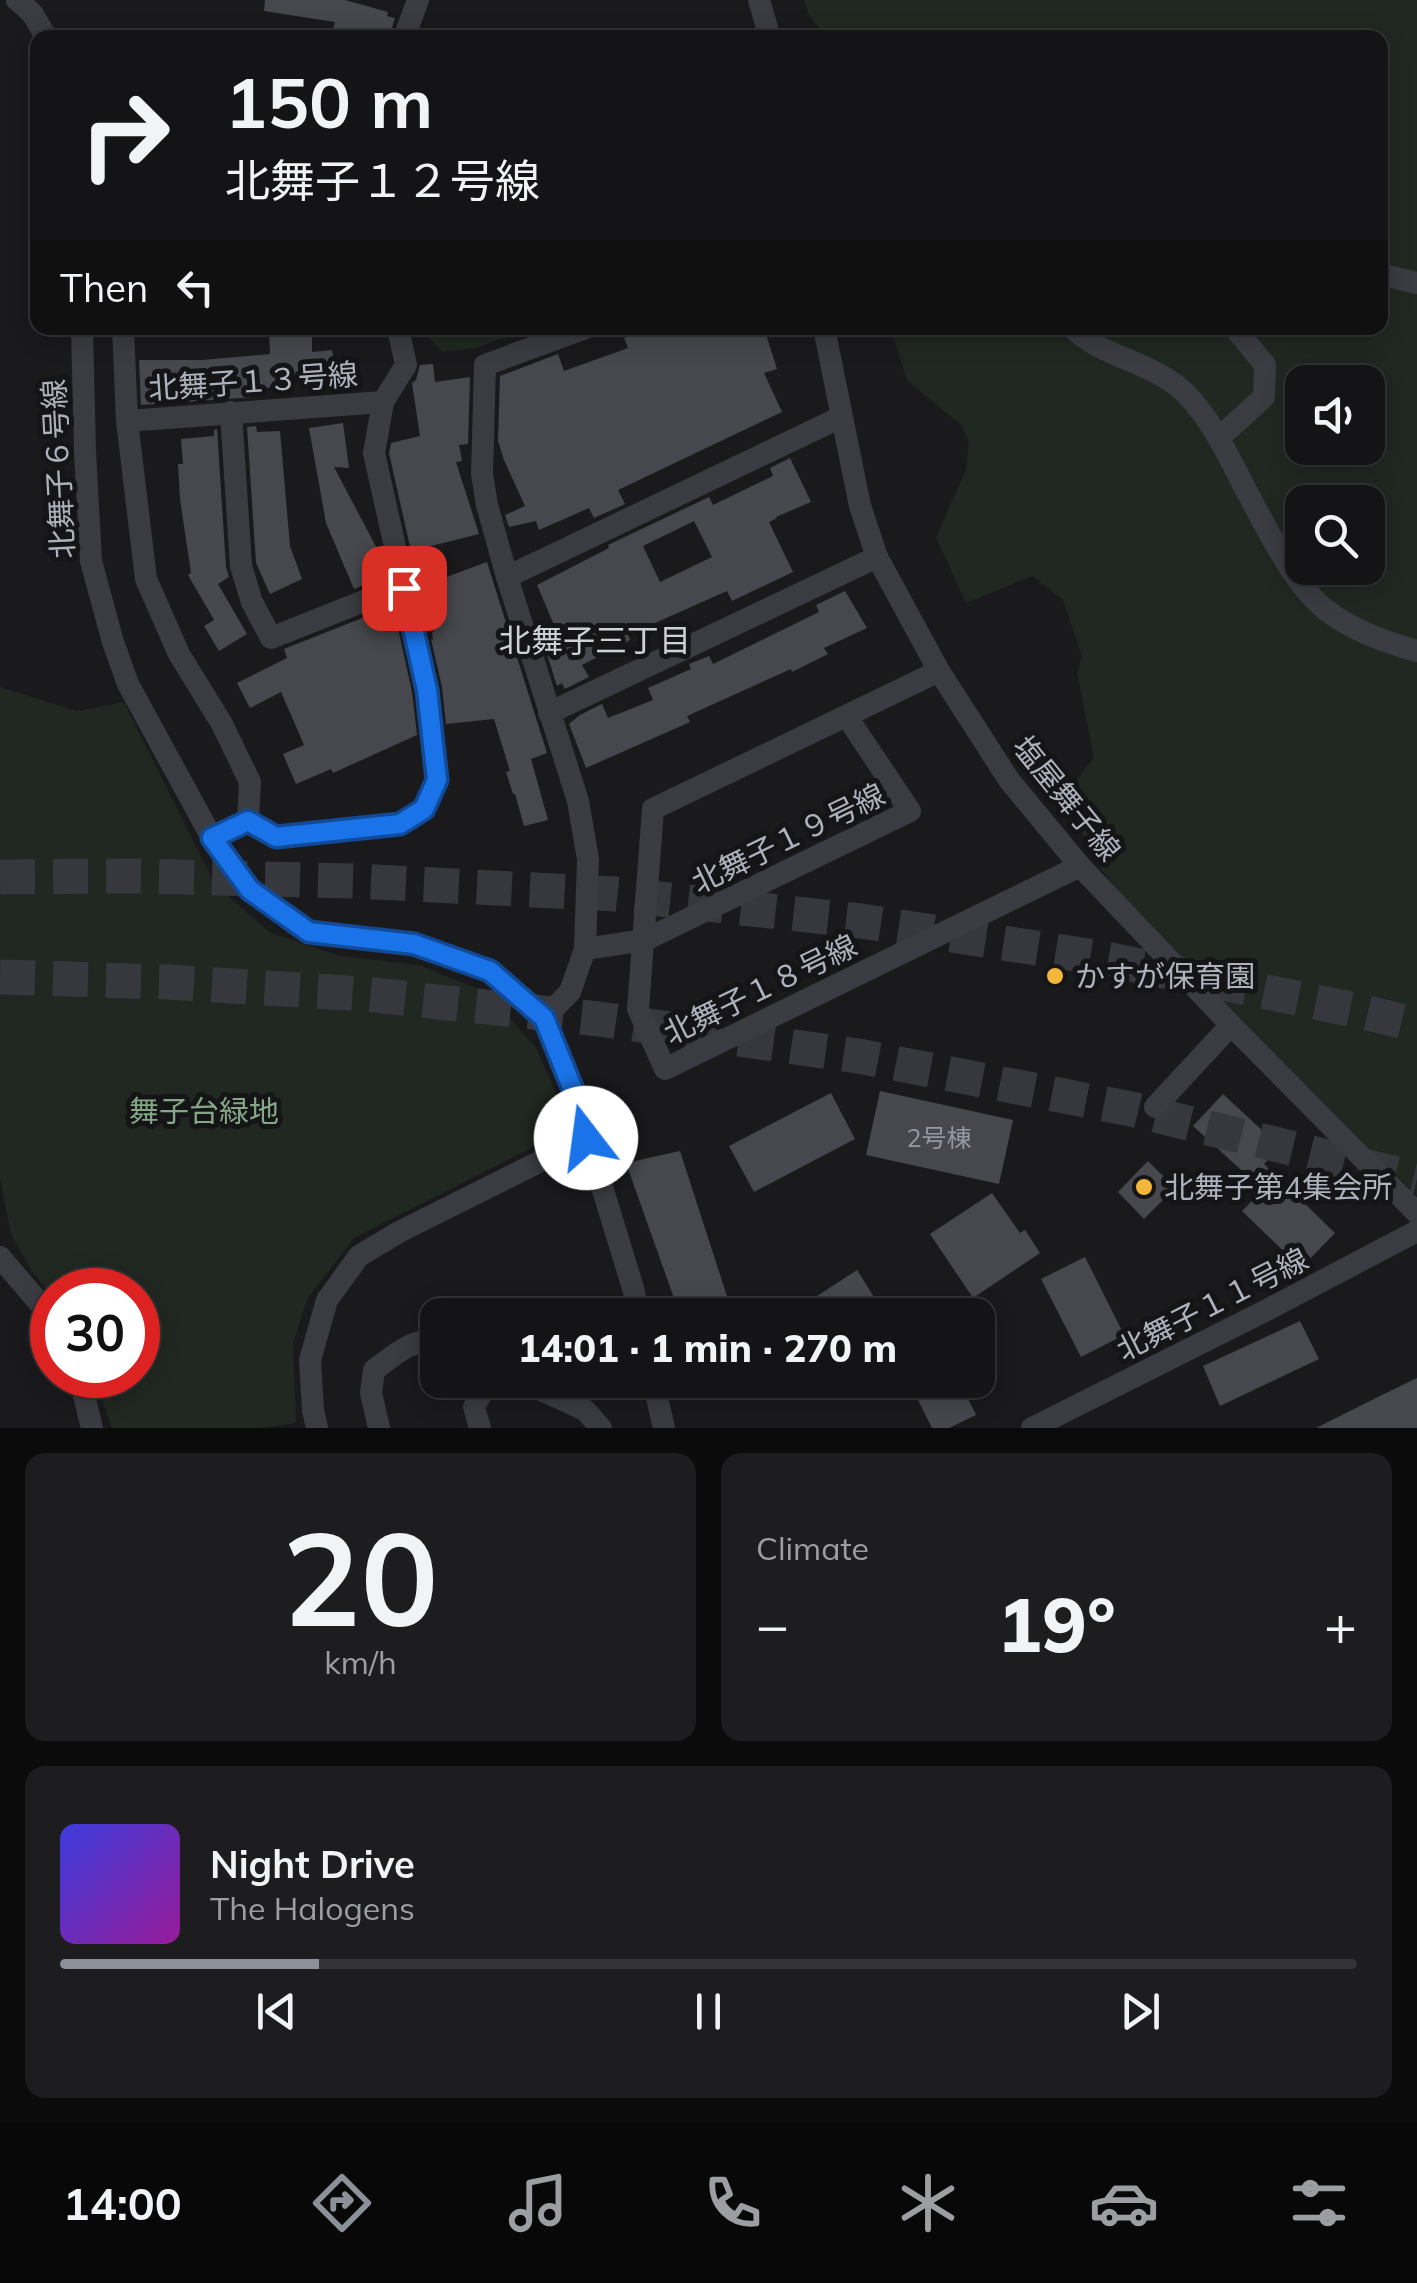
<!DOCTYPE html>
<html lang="en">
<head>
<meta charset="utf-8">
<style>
	body { margin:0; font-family:Mulish,"Noto Sans JP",sans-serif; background:#1d1d1f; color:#f1f3f6; height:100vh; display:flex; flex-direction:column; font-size:38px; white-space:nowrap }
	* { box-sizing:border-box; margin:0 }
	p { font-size:32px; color:#9d9ea1 }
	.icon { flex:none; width:55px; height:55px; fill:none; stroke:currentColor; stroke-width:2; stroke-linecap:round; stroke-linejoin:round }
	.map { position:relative; height:1428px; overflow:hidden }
	.sheet { display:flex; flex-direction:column; gap:25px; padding:25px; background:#0b0b0c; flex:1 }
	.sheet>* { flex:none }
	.hud { position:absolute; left:30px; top:30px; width:1358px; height:305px; border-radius:20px; box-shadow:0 5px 25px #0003,0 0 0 2px #333335; background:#141416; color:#f1f3f6; overflow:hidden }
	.buttons { position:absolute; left:1285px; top:365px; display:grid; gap:20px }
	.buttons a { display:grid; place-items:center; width:100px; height:100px; border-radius:20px; background:#141416; box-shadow:0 5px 25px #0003,0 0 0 2px #333335; font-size:50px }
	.speed { position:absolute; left:30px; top:1268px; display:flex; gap:20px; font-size:50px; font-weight:700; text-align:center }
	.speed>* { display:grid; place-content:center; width:130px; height:130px; border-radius:50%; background:#141416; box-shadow:0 5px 25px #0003,0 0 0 2px #333335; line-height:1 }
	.speed .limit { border:15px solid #d22; background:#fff; color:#111 }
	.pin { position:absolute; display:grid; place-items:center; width:85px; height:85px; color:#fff; margin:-42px; border-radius:20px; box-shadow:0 5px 15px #0006 }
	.me { position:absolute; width:110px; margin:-55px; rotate:345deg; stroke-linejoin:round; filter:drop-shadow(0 0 8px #0008) }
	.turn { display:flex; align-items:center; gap:35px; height:210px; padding:0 30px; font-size:45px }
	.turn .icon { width:130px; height:130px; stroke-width:2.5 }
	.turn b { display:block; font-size:70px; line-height:85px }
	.then { display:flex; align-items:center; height:95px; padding:0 30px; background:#0003; gap:20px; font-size:38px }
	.big { font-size:75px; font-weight:800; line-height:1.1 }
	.sheet .card { flex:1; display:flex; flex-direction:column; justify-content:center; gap:15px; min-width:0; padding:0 35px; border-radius:20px; background:#1d1d1f }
	.sheet .dial { align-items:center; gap:0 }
	.dial b { font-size:130px; line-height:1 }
	.song { display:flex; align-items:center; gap:30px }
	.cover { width:120px; height:120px; border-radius:15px; background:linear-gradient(135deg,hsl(240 70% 55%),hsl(300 70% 35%)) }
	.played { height:10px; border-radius:5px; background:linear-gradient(90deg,#8c9099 20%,#333335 20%) }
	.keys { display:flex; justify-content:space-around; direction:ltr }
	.heat { display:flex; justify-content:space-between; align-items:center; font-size:55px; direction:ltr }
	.sheet .tiles { flex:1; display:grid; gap:25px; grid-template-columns:1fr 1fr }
	.card:last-child { grid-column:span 2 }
	.trip { position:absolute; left:420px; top:1298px; width:575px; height:100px; border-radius:20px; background:#141416; box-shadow:0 5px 25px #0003,0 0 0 2px #333335; font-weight:800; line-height:100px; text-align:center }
	.tab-bar { display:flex; height:160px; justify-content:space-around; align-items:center; background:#080809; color:#9d9ea1 }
	.tab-bar .icon { width:70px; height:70px }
	.tab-bar .current { color:#8c9099 }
	.tab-bar b { font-size:45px; color:#f1f3f6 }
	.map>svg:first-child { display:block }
	.green { fill:#202821; fill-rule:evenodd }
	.building { fill:#47484d; fill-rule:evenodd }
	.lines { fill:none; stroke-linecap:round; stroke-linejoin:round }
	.highway-tunnel { stroke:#37383d; stroke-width:35; stroke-dasharray:35 18; stroke-linecap:butt }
	.minor { stroke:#3b3c42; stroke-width:22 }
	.route-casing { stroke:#114b97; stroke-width:25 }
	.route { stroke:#1a73e8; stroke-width:18 }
	.poi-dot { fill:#f5b73a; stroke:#151518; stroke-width:4 }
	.labels { text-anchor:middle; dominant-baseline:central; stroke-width:10; stroke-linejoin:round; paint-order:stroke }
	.number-label { font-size:25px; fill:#9498a0 }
	.street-label { font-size:30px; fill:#adb2bc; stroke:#151518 }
	.poi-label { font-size:30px; fill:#adb2bc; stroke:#151518; text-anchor:start }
	.park-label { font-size:30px; fill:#84a786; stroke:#151518 }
	.neighbourhood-label { font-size:32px; fill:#ced1d8; stroke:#151518 }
</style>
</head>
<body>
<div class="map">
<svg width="1417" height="1428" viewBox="0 0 1417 1428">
	<rect width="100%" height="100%" fill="#1a1a1d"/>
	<g class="green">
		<path d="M804,0H1417V1196L1142,920L1101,869L1063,796L1094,758L1077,673L1082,656L1063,600L1033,576L966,603L936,537L966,470L969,441L961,425L907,380L892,332L893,328H1380V38L825,37L809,15ZM1302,382H1368V448H1302ZM1302,502H1368V568H1302Z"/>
		<polygon points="419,328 532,328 476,348 442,352"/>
		<polygon points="0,687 77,711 124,702 215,885 271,933 340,956 419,965 485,992 535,1046 567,1117 545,1141 354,1238 307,1299 293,1344 296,1423 262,1428 112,1428 93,1375 138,1375 138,1290 52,1290 52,1297 32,1271 11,1234 0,1178"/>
	</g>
	<g class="building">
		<polygon points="265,0 345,0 388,12 387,16 395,18 389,38 331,38 335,22 264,11"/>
		<polygon points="269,328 312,328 312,352 332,350 337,382 302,385 300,375 275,379 276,387 253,389 254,397 141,405 139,360 202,360 270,354"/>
		<polygon points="653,328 714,328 717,336 745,328 764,328 777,369 764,373 782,412 618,490 625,504 594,518 589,508 539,530 536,521 509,527 505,515 525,506 504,460 498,441 500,376 558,354 564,371 628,348 624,338"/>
		<polygon points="433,364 435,382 470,377 468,444 459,445 462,461 456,462 479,534 411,551 389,453 391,443 420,436 412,383 416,380 420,365"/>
		<polygon points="343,423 349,468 334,467 382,558 378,559 386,576 354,589 326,523 309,428"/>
		<polygon points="256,426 257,432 280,431 290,546 302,579 270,594 256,563 247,427"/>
		<polygon points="217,429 226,567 229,577 218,584 247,634 219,651 204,626 214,620 188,575 191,573 180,499 178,464 183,464 181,439 214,436 214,430"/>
		<path d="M790,458L811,502L776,517L777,518L769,522L793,572L732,601L727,591L628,635L630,640L582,665L589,677L565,689L562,683L557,686L541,635L555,627L537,585L609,548L608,545L709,497L713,505L773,476L770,468ZM694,521L712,557L660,582L643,546Z"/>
		<polygon points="487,562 547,753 531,759 548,820 524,826 515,794 513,794 506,772 510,771 494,719 446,724 442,687 431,639 433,640 432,632 434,631 429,614 432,614 422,586"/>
		<polygon points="845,591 867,628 824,648 828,654 792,672 791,669 687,716 690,722 586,768 569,724 580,715 602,704 608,718 653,700 648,688 691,669 689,664 709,656 713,664 819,612 816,605"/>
		<polygon points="385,609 391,625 398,628 412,692 417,735 333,773 331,769 296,784 283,754 304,745 281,692 250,708 237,683 287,658 284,649"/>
		<polygon points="880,1091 1013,1120 999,1184 866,1155"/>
		<polygon points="831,1093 855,1139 754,1192 729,1146"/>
		<polygon points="1223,1094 1280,1147 1264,1164 1335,1233 1301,1268 1242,1211 1263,1190 1193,1126"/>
		<polygon points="680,1151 733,1315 680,1315 626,1163"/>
		<polygon points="1148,1161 1175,1188 1144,1219 1118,1192"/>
		<polygon points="992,1193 1020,1233 1025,1230 1040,1253 973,1298 930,1234"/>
		<polygon points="1085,1257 1124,1335 1081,1357 1041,1279"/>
		<polygon points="857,1270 874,1297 846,1315 788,1315"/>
		<polygon points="1300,1321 1319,1359 1220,1406 1203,1366"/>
		<polygon points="1417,1378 1417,1428 1316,1428 1384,1394"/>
		<polygon points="908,1380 959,1380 976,1415 949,1428 932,1428"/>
	</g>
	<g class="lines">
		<g class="highway-tunnel">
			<polyline points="0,877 137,876 354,881 615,894 861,921 1101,958 1355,1010 1417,1025"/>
			<polyline points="0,977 168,982 364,994 599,1019 858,1056 1131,1109 1417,1179"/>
		</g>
		<g class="minor">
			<polyline points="17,0 32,13 47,38"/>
			<polyline points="759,0 770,38"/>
			<polyline points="404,38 418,0"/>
			<polyline points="1380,274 1417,283"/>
			<polyline points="82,328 85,451 91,561 113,642 128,684 212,838 250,890 309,932 415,944 489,971 544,1018 582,1111 587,1138 633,1288 639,1315"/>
			<polyline points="123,328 127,421 146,579 179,654 222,724 250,782 248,821 212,838"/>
			<polyline points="824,328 860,506 877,557 939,671 1009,780 1080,866 1231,1025 1417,1213"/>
			<path d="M1073,328C1103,358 1154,362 1185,393C1213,421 1228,456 1246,490C1266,527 1293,584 1326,610C1351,629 1387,643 1417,651"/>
			<polyline points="231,412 241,566 252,602 271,638 404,585"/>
			<polyline points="127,421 383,402"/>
			<polyline points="1220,437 1264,397 1265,365 1235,328"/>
			<polyline points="507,577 841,417"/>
			<polyline points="939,671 653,809 638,1009 665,1069 1080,866"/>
			<polyline points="549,713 877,557"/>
			<polyline points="248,821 276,837 399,824 424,809 437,779 427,690 374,453 383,402 406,365 398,328"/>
			<polyline points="585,949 645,940 910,811 847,717"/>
			<polyline points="544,1018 570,992 585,949 588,859 578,801 507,577 487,505 482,474 485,365 586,328"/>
			<polyline points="1155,1107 1231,1025"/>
			<polyline points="0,1257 41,1305 52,1326"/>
			<polyline points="79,1375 92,1428"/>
			<polyline points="519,1380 585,1410 601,1428"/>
			<polyline points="653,1380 664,1428"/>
			<polyline points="317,1428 313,1410 310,1360 327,1300 359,1256 399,1232 587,1138"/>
			<path d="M379,1428L371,1393L374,1370C394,1356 412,1336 438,1343"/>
			<polyline points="480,1428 474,1407 489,1380"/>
			<polyline points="1032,1428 1263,1312 1417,1231"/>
		</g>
	</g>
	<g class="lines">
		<defs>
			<polyline id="route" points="404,588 427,690 437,780 424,809 400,824 276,837 248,821 212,838 250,890 309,932 414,944 490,971 544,1018 582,1112 586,1138"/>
		</defs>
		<use href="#route" class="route-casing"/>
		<use href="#route" class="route"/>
	</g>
	<g class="poi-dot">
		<circle cx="1055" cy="976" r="10"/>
		<circle cx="1144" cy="1187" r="10"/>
	</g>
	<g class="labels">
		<g class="number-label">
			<text x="939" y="1137">2号棟</text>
		</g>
		<g class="street-label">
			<text transform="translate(253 381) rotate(-4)">北舞子１３号線</text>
			<text transform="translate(58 469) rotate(-93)">北舞子６号線</text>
			<text transform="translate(1067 798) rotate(51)">塩屋舞子線</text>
			<text transform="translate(788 838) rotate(-26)">北舞子１９号線</text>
			<text transform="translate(760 989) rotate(-26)">北舞子１８号線</text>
			<text transform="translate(1212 1304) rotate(-27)">北舞子１１号線</text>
		</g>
		<g class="poi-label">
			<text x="1075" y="976">かすが保育園</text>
			<text x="1164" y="1187">北舞子第4集会所</text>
		</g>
		<g class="park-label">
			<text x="204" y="1111">舞子台緑地</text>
		</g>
		<g class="neighbourhood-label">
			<text x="595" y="640">北舞子三丁目</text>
		</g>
	</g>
</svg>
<div class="buttons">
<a><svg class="icon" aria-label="sound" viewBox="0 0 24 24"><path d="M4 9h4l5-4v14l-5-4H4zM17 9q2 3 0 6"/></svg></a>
<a><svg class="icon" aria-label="search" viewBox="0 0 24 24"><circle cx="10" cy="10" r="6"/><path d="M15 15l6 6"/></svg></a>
</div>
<div class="speed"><div class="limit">30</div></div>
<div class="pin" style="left:404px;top:588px;background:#d93025"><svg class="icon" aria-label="arrive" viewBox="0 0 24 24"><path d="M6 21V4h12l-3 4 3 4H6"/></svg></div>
<svg class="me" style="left:586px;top:1138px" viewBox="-20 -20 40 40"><circle r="19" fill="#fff"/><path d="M0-13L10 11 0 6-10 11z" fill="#1a73e8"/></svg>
<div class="trip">14:01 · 1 min · 270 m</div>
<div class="hud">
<div class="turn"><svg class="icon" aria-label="right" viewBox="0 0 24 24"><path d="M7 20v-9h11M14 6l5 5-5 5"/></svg><div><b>150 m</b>北舞子１２号線</div></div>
<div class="then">Then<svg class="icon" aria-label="left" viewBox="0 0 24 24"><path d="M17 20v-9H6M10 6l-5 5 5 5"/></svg></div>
</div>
</div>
<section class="sheet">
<div class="tiles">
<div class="card dial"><b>20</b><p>km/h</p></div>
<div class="card"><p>Climate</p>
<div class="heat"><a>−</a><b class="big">19°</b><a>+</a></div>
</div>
<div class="card">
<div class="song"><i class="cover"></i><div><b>Night Drive</b><p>The Halogens</p></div></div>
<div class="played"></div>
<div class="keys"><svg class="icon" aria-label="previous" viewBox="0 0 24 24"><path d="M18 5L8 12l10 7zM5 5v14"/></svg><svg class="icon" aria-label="pause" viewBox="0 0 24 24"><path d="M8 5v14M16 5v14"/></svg><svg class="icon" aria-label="next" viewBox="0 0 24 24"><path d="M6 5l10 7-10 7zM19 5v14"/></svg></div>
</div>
</div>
</section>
<nav class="tab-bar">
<b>14:00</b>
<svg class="icon current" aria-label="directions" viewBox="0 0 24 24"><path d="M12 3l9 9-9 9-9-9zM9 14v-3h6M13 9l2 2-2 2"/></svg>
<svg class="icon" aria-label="music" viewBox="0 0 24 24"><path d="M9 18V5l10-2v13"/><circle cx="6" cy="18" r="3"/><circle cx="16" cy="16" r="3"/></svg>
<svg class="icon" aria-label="phone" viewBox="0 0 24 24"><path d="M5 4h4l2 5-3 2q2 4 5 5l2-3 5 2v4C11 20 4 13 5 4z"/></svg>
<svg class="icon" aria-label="climate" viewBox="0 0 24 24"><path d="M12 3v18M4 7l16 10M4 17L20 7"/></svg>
<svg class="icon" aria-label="car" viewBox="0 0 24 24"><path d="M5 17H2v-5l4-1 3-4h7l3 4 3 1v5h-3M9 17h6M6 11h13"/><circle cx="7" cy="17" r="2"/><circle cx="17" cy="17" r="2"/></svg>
<svg class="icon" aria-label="filters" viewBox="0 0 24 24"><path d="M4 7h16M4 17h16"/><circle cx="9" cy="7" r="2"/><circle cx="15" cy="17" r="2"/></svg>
</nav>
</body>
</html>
